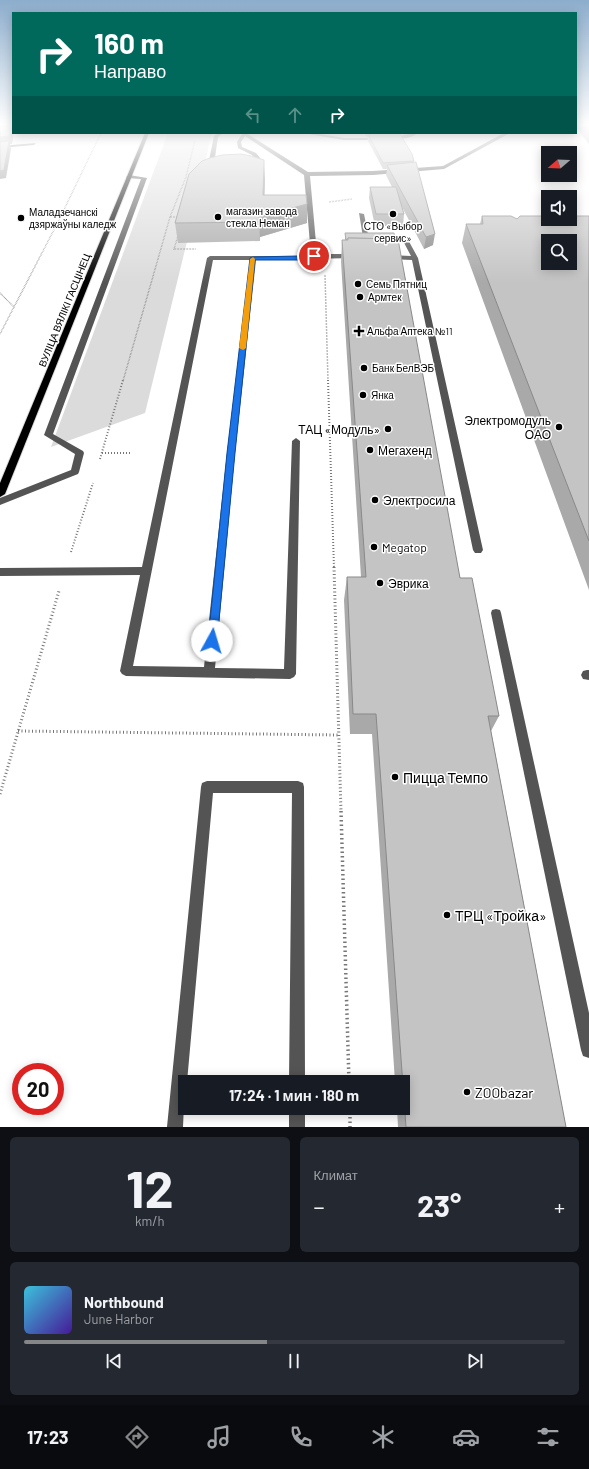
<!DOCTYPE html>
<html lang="ru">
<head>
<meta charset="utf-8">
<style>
	body { margin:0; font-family:Barlow,sans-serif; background:#242831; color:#f1f3f6; height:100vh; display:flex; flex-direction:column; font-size:15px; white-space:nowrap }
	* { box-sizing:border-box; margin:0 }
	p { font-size:13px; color:#9ea1a6 }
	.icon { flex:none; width:22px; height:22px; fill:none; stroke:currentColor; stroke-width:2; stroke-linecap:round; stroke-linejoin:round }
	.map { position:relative; height:1127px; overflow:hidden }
	.sheet { display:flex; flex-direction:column; gap:10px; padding:10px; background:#0d0f14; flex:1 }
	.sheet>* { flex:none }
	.top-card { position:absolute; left:12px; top:12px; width:565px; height:122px; border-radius:0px; box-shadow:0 2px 10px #0003; background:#00695c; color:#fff; overflow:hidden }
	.needle { width:26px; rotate:251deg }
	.tools { position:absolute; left:541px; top:146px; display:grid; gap:8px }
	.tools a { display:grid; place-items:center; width:36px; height:36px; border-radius:0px; background:#171b24; box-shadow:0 2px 10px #0003; font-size:20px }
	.speed { position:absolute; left:12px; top:1063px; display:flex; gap:8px; font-size:20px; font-weight:700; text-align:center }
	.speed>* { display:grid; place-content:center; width:52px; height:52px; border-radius:50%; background:#171b24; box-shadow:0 2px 10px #0003; line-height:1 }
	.speed .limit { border:6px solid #d22; background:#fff; color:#111 }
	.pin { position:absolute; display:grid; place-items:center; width:34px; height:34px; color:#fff; margin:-17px; border:2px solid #fff; border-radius:50%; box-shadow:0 1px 4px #0007 }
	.me { position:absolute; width:44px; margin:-22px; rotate:6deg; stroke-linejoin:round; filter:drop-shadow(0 0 3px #0008) }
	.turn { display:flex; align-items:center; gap:14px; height:84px; padding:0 16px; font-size:18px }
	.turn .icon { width:52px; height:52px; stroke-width:2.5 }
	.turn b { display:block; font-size:28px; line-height:34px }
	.lanes { display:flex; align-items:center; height:38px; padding:0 16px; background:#0003; justify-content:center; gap:20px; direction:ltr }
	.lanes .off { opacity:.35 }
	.big { font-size:30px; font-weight:700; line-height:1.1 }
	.sheet .tile { flex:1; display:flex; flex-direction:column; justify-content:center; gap:6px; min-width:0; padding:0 14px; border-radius:6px; background:#242831 }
	.sheet .dial { align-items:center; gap:0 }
	.dial b { font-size:52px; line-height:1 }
	.song { display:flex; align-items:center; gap:12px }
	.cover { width:48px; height:48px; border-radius:6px; background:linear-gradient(135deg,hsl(190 70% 55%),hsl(260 70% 35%)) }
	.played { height:4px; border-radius:2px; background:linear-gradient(90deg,#858687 45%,#363941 45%) }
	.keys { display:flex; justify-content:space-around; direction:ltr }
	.heat { display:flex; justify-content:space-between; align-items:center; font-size:22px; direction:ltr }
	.sheet .tiles { flex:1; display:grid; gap:10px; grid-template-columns:1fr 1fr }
	.tile:last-child { grid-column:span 2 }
	.trip { position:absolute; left:178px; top:1075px; width:232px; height:40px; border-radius:0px; background:#171b24; box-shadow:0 2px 10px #0003; font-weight:700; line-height:40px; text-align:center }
	.tabs { display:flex; height:64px; justify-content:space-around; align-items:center; background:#090b0e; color:#9ea1a6 }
	.tabs .icon { width:28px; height:28px }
	.tabs .active { color:#858687 }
	.tabs b { font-size:18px; color:#f1f3f6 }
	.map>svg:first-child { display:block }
	.green { fill:#dbdbdb }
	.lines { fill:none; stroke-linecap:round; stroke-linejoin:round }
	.major-casing { stroke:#dbdbdb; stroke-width:2 }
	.path-far3 { stroke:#767676; stroke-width:1.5; stroke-dasharray:0.5 1; stroke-linecap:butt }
	.path-far2 { stroke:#767676; stroke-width:2; stroke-dasharray:1 2; stroke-linecap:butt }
	.path-far1 { stroke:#767676; stroke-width:3; stroke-dasharray:1 2.5; stroke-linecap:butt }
	.path { stroke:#767676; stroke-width:3.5; stroke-dasharray:1.5 3; stroke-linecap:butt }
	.minor { fill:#545454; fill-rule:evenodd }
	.major { fill:#000; fill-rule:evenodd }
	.wall { fill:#a9a9a9 }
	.shaded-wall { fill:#898989 }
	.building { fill:#c4c4c4; stroke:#898989; fill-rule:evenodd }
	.route { fill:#1a73e8; stroke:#114b97 }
	.slow { fill:#f59e0b }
	.poi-dot { fill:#000; stroke:#fff; stroke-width:1.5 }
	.labels { text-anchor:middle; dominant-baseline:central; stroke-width:3; stroke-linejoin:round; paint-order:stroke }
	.far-poi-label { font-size:10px; fill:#000; stroke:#fff; text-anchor:start }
	.far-street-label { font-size:10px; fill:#000; stroke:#fff }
	.poi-label { font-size:12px; fill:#000; stroke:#fff; text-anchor:start }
	.near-poi-label { font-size:14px; fill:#000; stroke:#fff; text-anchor:start }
</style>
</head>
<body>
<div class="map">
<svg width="589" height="1127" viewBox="0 0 589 1127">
	<rect width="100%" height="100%" fill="#fff"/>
	<polygon class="green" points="168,133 211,133 211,136 194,213 145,413 51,447"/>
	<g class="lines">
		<defs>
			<polygon id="major" points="145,133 149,133 5,494 0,497 0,483"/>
		</defs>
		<use href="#major" class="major-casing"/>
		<g class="path-far3">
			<polyline points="329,202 352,199"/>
			<polyline points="170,217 180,217"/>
			<polyline points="178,236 174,249 196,249"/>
			<polyline points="325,275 328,381"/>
			<polyline points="0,293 14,307"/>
			<polyline points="0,334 58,222 101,133"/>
			<polyline points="123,381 170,217 186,177 195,140"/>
		</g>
		<g class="path-far2">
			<polyline points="328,380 334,568"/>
			<polyline points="102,453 132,453"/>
			<polyline points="100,459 123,380"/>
			<polyline points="71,552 93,483"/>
		</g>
		<g class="path-far1">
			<polyline points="334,567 341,812"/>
			<polyline points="18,731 338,735"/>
			<polyline points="0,794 59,591"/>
		</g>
		<g class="path">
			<polyline points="341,811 349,1082"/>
			<polyline points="350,1108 350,1127"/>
		</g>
		<g class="minor">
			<polygon points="218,133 223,133 218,137 214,164 218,167 215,169 208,165 214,136"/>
			<path d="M241,133H246L308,172L373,171L443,166L504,133H510L444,169L373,175L310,176L317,254H355L358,256L355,258L256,260L235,453L215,668L284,669L292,441L296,438L300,441L296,674L294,677L290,679L126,676L122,674L120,671L140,575L0,576V568L142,567L207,258L210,256H298L311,255L304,175L245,136L241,142L242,147L256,153L261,159L258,166L249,168V166L254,164L255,159L252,155L238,148L237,142L242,134ZM213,260H250L227,453L204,667L133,666Z"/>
			<polygon points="303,133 314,133 344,138 367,138 369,139 367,140 344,140"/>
			<path d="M412,133H417C413,138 401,140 396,137Z"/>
			<polygon points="36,143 34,145 0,148 0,146"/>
			<polygon points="129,175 147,178 53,434 83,451 84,453 79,472 78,474 0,505 0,498 71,470 75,454 44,435 141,179 127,178 126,177"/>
			<polygon points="359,213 364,214 368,234 406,236 418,258 483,550 481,553 475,553 473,550 412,260 389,259 386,257 389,255 411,256 402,239 363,237"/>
			<polygon points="496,609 500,610 501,613 589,1013 589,1058 583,1056 581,1050 491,613 492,610"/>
			<polygon points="587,670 589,670 589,680 583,679 581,675 583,671"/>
			<polygon points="207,781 298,781 303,783 304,787 305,1082 289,1082 292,793 213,793 187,1082 185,1082 183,1127 167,1127 201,787 202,783"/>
			<rect x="289" y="1108" width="16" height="19"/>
		</g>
		<use href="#major" class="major"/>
	</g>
	<g class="wall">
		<polygon points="576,125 589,125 589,144 576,127"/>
		<polygon points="364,133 397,133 414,161 433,245 424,249 401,205 404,214 403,226 375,226 369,198 370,187 392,187 386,175 387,169 383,169 368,141 369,138 366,136"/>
		<polygon points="265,178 264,195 307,223 260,237 260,241 178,243 175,223"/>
		<polygon points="482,216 517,219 589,216 589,590 462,243 466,224 480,224"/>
		<polygon points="345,233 460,578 499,716 491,731 566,1127 398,1127 397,1108 403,1108 403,1082 395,1082 372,734 350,734 344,600 347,577 361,577 341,262 342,240 345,240"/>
	</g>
	<g class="shaded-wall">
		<polygon points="12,125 13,129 13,133 14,133 12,144 10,144 11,149 6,178 0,179 0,137"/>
		<polygon points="264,160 265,178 264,214 263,195"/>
		<polygon points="307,204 307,223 260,237 260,241 259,217"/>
		<polygon points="435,234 433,245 424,249 426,237"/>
	</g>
	<g class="building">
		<polygon points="0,125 12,125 10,136 0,137"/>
		<polygon points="371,133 397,133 400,134 412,154 414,161 383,163 369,136"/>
		<polygon points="9,141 4,170 0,171 0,142"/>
		<polygon points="241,154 251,156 264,160 263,195 306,195 307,204 259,217 259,222 175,223 189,174 202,161 210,158 222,155"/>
		<polygon points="416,162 435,234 426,237 387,165"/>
		<polygon points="370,187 396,187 404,214 376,214"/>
		<path d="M482,216H511L517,219L520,216H548V219H570V216H589V541L466,224H483ZM548,241H570V263H548Z"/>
		<polygon points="345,233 394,233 395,239 348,238 347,240 346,240"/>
		<polygon points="348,238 398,239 460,578 472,578 499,716 488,716 566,1127 406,1127 376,714 353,714 347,577 366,577 342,240 348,240"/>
	</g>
	<linearGradient id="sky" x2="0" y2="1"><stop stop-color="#8cadcc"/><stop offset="0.44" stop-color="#fff"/><stop offset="1" stop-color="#fff" stop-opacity="0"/></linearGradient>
	<rect width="589" height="283" fill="url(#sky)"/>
	<polygon class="route" points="314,254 317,256 316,257 298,260 255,260 235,453 217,641 216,644 212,645 209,644 208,641 227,453 250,258 253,257 298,256"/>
	<polygon class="slow" points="253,257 255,259 246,348 243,350 239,348 250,259"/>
	<g class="poi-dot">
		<circle cx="393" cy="214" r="4"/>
		<circle cx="218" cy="217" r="4"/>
		<circle cx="21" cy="218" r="4"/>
		<circle cx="358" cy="284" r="4"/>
		<circle cx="360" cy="297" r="4"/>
		<path d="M357 325h4v4h4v4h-4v4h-4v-4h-4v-4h4z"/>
		<circle cx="364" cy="368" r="4"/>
		<circle cx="363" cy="395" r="4"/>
		<circle cx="559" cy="427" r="4"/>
		<circle cx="388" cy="429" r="4"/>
		<circle cx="370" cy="450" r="4"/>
		<circle cx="375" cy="500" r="4"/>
		<circle cx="374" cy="547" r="4"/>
		<circle cx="380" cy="583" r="4"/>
		<circle cx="395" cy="777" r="4"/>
		<circle cx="447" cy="915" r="4"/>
		<circle cx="467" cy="1092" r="4"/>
	</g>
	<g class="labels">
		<g class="far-poi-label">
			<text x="226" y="211">магазин завода<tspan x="226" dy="12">стекла Неман</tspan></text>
			<text x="29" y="212">Маладзечанскі<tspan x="29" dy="12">дзяржаўны каледж</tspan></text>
			<text x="393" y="226" text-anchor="middle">СТО «Выбор<tspan x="393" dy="12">сервис»</tspan></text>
			<text x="366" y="284">Семь Пятниц</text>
			<text x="368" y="297">Армтек</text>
			<text x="367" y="331">Альфа Аптека №11</text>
			<text x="372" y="368">Банк БелВЭБ</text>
			<text x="371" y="395">Янка</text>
		</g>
		<g class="far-street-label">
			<text transform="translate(64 310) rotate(-68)">ВУЛІЦА ВЯЛІКІ ГАСЦІНЕЦ</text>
		</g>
		<g class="poi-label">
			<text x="551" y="420" text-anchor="end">Электромодуль<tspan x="551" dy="14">ОАО</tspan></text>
			<text x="380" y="429" text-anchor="end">ТАЦ «Модуль»</text>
			<text x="378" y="450">Мегахенд</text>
			<text x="383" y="500">Электросила</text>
			<text x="382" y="547">Megatop</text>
			<text x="388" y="583">Эврика</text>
		</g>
		<g class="near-poi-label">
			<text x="403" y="777">Пицца Темпо</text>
			<text x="455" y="915">ТРЦ «Тройка»</text>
			<text x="475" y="1092">ZOObazar</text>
		</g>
	</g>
</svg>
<div class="tools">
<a><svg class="needle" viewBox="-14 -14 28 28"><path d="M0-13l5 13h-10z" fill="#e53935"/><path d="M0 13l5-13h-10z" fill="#9ea1a6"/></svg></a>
<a><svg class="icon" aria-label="sound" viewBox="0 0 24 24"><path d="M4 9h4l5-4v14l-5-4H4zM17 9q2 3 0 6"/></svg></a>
<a><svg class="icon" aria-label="search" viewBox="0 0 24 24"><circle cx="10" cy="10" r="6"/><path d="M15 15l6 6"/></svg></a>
</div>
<div class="speed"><div class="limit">20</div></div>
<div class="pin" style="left:314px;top:256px;background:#d93025"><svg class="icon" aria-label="arrive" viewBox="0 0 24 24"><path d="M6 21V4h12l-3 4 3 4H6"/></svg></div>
<svg class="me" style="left:212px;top:641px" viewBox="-20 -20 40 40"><circle r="19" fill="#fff"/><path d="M0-13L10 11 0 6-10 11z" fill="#1a73e8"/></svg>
<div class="trip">17:24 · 1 мин · 180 m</div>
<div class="top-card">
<div class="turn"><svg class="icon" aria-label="right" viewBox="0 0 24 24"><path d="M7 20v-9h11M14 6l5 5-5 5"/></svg><div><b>160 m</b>Направо</div></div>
<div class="lanes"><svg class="icon off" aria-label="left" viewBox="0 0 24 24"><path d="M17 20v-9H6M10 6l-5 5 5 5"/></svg><svg class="icon off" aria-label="ahead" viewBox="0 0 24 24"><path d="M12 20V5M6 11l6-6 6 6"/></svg><svg class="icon" aria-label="right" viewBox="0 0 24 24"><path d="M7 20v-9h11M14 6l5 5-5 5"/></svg></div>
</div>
</div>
<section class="sheet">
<div class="tiles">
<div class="tile dial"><b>12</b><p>km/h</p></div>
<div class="tile"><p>Климат</p>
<div class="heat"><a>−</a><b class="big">23°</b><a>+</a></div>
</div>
<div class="tile">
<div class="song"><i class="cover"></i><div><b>Northbound</b><p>June Harbor</p></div></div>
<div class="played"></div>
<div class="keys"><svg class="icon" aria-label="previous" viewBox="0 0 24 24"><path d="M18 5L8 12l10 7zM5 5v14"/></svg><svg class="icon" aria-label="pause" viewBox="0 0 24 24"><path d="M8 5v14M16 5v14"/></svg><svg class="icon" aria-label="next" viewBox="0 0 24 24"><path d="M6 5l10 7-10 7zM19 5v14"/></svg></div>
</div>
</div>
</section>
<nav class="tabs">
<b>17:23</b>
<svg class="icon active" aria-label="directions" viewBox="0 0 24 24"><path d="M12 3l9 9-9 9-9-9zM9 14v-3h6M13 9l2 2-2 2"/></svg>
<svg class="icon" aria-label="music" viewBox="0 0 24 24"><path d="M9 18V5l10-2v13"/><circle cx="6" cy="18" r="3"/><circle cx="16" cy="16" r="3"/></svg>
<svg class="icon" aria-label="phone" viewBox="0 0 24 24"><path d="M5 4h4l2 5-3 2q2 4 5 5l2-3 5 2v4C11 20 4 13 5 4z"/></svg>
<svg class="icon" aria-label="climate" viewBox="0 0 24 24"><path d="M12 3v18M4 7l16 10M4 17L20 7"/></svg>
<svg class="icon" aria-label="car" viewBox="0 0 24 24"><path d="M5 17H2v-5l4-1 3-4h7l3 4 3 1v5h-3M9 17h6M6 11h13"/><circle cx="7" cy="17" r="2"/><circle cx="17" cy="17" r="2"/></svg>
<svg class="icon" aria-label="filters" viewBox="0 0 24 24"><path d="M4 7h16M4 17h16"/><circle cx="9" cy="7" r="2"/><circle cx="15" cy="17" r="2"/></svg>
</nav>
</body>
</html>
